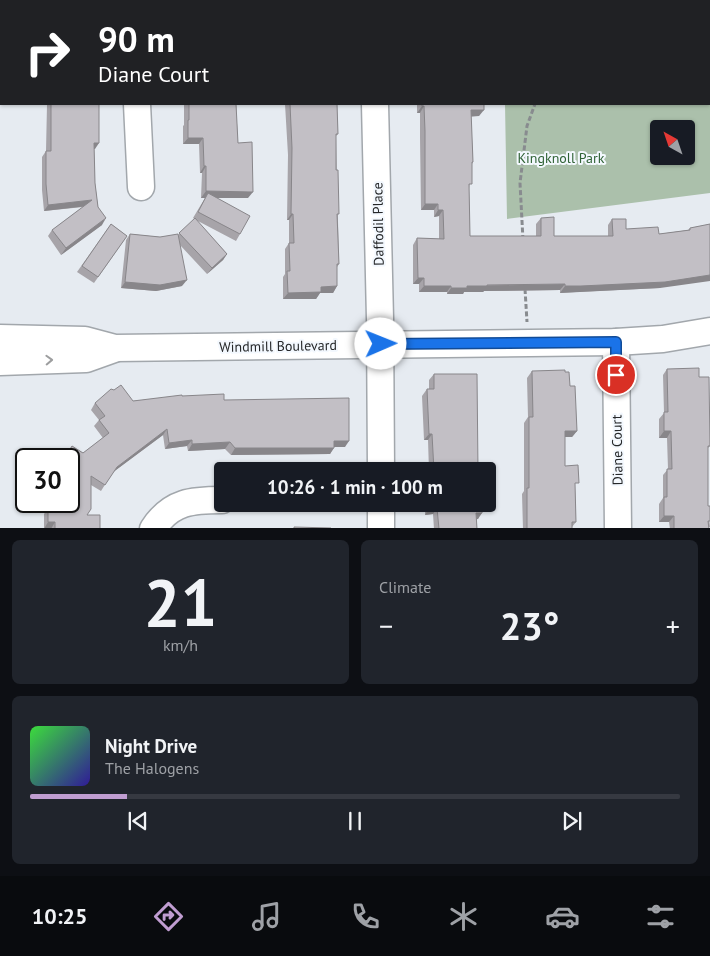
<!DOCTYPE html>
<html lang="en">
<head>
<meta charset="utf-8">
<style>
	body { margin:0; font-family:"PT Sans",sans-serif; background:#20242c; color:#f1f3f6; height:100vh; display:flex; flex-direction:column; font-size:19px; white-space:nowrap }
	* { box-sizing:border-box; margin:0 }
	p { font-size:16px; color:#9ea1a6 }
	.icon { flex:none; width:28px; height:28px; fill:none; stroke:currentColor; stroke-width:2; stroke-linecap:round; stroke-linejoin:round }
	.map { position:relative; height:528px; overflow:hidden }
	.sheet { display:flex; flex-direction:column; gap:12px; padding:12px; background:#0d0f14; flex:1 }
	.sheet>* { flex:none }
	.guide { position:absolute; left:0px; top:0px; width:710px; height:105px; box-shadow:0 1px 4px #0004; background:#202124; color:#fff; overflow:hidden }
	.needle { width:32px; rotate:320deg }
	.buttons { position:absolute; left:650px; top:120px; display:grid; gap:10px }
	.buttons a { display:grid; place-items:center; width:45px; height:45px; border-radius:5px; background:#171b24; box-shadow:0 1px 4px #0004; font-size:25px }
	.speed { position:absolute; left:15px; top:448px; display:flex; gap:10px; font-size:25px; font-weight:700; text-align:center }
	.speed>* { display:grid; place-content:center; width:65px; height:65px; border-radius:50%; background:#171b24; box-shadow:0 1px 4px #0004; line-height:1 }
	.speed .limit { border:2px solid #111; border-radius:8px; background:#fff; color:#111 }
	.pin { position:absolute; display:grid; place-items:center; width:42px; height:42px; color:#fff; margin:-21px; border:2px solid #fff; border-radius:50%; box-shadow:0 1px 5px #0007 }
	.me { position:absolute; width:55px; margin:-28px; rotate:89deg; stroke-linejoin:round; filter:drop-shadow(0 0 4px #0008) }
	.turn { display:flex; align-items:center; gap:18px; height:105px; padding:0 15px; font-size:22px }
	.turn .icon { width:65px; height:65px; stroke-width:2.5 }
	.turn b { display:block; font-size:35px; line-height:42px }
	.big { font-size:38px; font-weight:600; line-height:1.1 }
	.sheet .card { flex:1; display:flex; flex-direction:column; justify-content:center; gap:8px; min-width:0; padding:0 18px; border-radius:8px; background:#20242c }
	.sheet .dial { align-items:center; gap:0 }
	.dial b { font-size:65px; line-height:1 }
	.song { display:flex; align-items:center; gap:15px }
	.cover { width:60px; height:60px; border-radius:8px; background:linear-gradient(135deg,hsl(120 70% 55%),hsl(250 70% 35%)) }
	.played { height:5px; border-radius:2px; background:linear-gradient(90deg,#c09dd1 15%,#363941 15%) }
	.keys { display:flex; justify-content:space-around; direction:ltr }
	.heat { display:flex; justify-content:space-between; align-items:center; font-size:28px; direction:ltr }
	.sheet .tiles { flex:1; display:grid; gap:12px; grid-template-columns:1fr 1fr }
	.card:last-child { grid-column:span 2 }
	.trip { position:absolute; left:214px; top:462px; width:282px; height:50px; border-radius:5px; background:#171b24; box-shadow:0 1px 4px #0004; font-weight:600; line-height:50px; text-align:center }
	.tabs { display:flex; height:80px; justify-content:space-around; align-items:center; background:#090b0e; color:#9ea1a6 }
	.tabs .icon { width:35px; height:35px }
	.tabs .on { color:#c09dd1 }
	.tabs b { font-size:22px; color:#f1f3f6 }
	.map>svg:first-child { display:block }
	.green { fill:#abc0ab; fill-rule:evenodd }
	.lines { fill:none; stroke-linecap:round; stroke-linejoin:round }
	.minor-casing { stroke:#a2a7ac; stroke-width:29 }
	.path { stroke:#888b8f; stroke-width:3; stroke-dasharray:5 2.5; stroke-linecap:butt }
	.minor { stroke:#fff; stroke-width:26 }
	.wall { fill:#a7a4a9 }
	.shaded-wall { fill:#88868a }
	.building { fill:#c2bfc5; stroke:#88868a }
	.oneway { stroke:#9d9e9f }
	.route-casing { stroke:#114b97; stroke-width:12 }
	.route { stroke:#1a73e8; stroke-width:9 }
	.labels { text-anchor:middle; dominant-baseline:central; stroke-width:4; stroke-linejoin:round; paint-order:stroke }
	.park-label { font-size:14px; fill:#306336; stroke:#f3f8fe }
	.street-label { font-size:14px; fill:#26282a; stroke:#f3f8fe }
</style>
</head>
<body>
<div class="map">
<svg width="710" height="529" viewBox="0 0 710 529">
	<rect width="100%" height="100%" fill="#e6ebf1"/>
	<path class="green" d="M502,0H710V193L507,219L505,104H709V1ZM659,129H686V156H659Z"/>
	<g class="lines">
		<defs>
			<g id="minor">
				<polyline points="372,0 372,1"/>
				<polyline points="136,1 136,0"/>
				<polyline points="137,104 141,187"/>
				<polyline points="375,104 380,319 381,471"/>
				<polyline points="0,338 85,340 115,348 616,342 663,339 710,331"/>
				<polyline points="616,342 618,529"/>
				<polyline points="0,362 86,359 114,349"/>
				<polyline points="381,504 381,529"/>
				<path d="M153,529C171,501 193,500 222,500"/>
			</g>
		</defs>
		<use href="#minor" class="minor-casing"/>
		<g class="path">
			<polyline points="596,1 598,0"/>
			<polyline points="523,240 520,183 527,126 535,104"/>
			<polyline points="525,289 527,322"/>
		</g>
		<use href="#minor" class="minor"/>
	</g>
	<g class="wall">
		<polygon points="45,104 99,104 94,149 95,183 98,207 102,225 61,255 48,236 52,230 83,207 44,211 42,190 42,157 46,151 47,105 45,105"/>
		<polygon points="184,104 236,104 238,143 248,198 216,198 240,234 236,241 196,220 227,254 223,260 207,274 180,245 182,286 156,291 121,288 126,240 130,234 160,237 178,235 195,219 193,218 205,198 201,198 202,173 200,173 199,144 183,144 183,126 184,125"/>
		<polygon points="285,104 337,104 338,134 336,136 339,264 337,267 337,286 333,293 320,293 316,299 283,299 283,277 285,274 285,249 289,243 289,220 287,220 288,155"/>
		<polygon points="417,104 484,104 479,116 471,116 473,162 472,164 469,189 470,236 536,236 536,224 541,218 554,236 608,236 608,225 612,219 626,229 659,234 688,230 690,228 710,224 660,288 576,292 560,293 560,290 484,291 483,292 464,292 463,294 447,294 447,292 419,292 419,284 413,284 413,245 417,238 439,239 439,216 434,217 434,210 421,210 420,137 420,113 417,113"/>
		<polygon points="111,224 127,236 94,283 77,272"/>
		<polygon points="667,369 699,377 710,446 708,448 708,506 710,527 709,527 709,529 670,529 669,522 659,522 659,504 663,498 663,475 668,469 667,438 659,438 659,419 664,413 663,375"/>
		<polygon points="532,371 565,372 570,386 577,431 572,437 565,437 565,466 575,489 576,522 572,527 572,529 523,529 522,494 524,491 524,423 528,417 527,378"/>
		<polygon points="434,374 477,460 478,471 429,471 428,440 424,440 422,396 427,389 429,389 429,380"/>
		<polygon points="182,396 224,400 345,447 334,447 330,454 231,455 225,449 188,451 187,446 165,449 163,435 113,472 101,491 91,485 87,515 100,529 44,529 44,514 48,508 52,508 52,501 69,501 69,459 64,459 72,446 83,453 103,438 94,426 99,420 91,410 95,403 133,401"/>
		<polygon points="425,504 482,504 478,519 477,519 477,529 434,529 433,514 425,515"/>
	</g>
	<g class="shaded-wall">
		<polygon points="422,106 424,106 420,113 417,113"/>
		<polygon points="471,110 484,110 479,116 467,117"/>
		<polygon points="188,138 203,138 199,144 183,144"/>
		<polygon points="94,143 99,143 95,149 90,149"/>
		<polygon points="204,166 206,166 202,173 200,173"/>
		<polygon points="206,191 253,192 248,198 206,198 208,193 205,198 201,198"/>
		<polygon points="92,200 88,206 44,211 48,205"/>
		<polygon points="425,204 438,204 434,210 421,210"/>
		<polygon points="438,210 443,210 439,216 434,217"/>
		<polygon points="291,214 293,214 289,220 287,220"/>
		<polygon points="106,218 102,225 61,255 66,248"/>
		<polygon points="227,254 223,260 207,274 212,268"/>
		<polygon points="710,275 710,281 660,288 560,293 565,286"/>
		<polygon points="418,278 424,278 419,284 413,284"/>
		<polygon points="187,280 182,286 156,291 121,288 125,282"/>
		<polygon points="565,284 560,290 484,291 483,292 464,292 463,294 447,294 451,288 467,286"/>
		<polygon points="337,286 333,293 320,293 316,299 283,299 288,293 321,287"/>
		<polygon points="424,286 451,286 447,292 419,292"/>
		<polygon points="167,429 163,435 112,473 117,467"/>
		<polygon points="565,431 577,431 572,437 560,437"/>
		<polygon points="664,431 671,431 667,438 659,438"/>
		<polygon points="429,434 432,434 428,440 424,440"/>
		<polygon points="192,440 187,446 165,449 169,443"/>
		<polygon points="334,441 349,441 345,447 330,447"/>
		<polygon points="230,442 225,449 188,451 192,444"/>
		<polygon points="235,448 334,448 330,454 231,455"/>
		<polygon points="429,508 437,508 433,514 425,515"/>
		<polygon points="476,513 482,513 478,519 472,520"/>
		<polygon points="664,516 674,516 669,522 659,522"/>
		<polygon points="48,522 55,522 51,529 44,529"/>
	</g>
	<g class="building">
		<rect x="52" y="0" width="46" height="1"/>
		<rect x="185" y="0" width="50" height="1"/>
		<rect x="286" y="0" width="48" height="1"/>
		<rect x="423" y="0" width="50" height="1"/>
		<polygon points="51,104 99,104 99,143 94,143 95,183 98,207 106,218 66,248 52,230 92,200 48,205 46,184 46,151 51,151"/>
		<polygon points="189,104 236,104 238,143 252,142 253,192 206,191 206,166 204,166 203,138 188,138 188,120 189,120"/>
		<polygon points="290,104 337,104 338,134 336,134 336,170 338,170 339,214 337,214 339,264 337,264 337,286 321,287 321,292 288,293 287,271 290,271 289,243 294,243 293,214 291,214 292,148"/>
		<polygon points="422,104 484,104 484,110 471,110 473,162 472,162 472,184 469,184 470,236 541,236 541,218 554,217 554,236 613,236 612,219 626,219 626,229 658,227 659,234 690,230 690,228 710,224 710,275 665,282 581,286 565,286 565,284 487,285 487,286 467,286 467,288 451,288 451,286 424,286 424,278 418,278 417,238 444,239 443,210 438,210 438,204 425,204 425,131 424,106 422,106"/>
		<polygon points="208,193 250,216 240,234 198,212"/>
		<polygon points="195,218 227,254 212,268 179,233"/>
		<polygon points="111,224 127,236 98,277 82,266"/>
		<polygon points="130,234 160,237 178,234 187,280 160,285 125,282"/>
		<polygon points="699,368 699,377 709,377 710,446 708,446 708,506 710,506 710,521 708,521 709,529 674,529 674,516 664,516 664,497 667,497 667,469 672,469 671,431 664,431 664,412 668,412 667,369"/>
		<polygon points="565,370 565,372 569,372 570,386 575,386 577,431 565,431 565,466 578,465 579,483 575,483 576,522 572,522 572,529 527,529 527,488 529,488 529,417 533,417 532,371"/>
		<polygon points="434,374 477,374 478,471 434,471 432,434 429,434 427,389 434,389"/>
		<polygon points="121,385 133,401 182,395 182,396 224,394 224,400 349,398 349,441 334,441 334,448 235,448 230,442 192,444 192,440 169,443 167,429 117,467 105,485 91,476 91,509 87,515 100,515 100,529 55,529 55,522 48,522 48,508 56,508 56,501 69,501 69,459 64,459 72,446 83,453 109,433 99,420 105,416 95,403 111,389 114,390"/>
		<polygon points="429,504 482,504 482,513 476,513 477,529 439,529 437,508 429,508"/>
		<polygon points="294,527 331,528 331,529 294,529"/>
	</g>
	<defs><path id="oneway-chevron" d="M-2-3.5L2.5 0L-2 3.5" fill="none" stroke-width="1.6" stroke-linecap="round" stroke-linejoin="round" transform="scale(1.25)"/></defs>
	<use class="oneway" href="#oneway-chevron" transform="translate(49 360) rotate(-2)"/>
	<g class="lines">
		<defs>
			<polyline id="route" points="381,344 616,342 616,375"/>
		</defs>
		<use href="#route" class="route-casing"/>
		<use href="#route" class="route"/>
	</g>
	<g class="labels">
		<g class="park-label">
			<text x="561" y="158">Kingknoll Park</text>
		</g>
		<g class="street-label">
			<text transform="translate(378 224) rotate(-91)">Daffodil Place</text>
			<text transform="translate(278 346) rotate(-1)">Windmill Boulevard</text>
			<text transform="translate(617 450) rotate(-91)">Diane Court</text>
		</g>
	</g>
</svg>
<div class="buttons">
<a><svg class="needle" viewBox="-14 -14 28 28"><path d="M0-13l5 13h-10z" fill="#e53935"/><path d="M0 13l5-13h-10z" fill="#9ea1a6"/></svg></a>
</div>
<div class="speed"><div class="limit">30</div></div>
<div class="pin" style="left:616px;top:375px;background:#d93025"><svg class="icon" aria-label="arrive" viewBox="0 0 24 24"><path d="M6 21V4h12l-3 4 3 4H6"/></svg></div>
<svg class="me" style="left:381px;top:344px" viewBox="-20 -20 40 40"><circle r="19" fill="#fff"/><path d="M0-13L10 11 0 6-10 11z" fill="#1a73e8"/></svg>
<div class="trip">10:26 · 1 min · 100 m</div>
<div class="guide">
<div class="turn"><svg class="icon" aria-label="right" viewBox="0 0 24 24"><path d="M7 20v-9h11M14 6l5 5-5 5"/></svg><div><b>90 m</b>Diane Court</div></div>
</div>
</div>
<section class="sheet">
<div class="tiles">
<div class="card dial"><b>21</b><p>km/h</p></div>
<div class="card"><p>Climate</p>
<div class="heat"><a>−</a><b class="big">23°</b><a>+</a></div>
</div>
<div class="card">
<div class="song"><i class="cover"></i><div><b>Night Drive</b><p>The Halogens</p></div></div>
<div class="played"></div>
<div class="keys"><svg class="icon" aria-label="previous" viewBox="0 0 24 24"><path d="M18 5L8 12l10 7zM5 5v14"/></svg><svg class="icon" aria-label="pause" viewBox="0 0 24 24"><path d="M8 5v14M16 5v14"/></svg><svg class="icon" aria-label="next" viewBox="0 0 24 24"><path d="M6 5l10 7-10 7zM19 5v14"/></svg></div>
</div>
</div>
</section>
<nav class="tabs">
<b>10:25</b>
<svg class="icon on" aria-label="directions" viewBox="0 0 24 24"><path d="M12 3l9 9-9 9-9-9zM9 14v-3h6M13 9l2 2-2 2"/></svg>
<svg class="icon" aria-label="music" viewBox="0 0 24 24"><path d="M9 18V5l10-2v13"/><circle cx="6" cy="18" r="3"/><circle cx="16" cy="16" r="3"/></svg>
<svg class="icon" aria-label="phone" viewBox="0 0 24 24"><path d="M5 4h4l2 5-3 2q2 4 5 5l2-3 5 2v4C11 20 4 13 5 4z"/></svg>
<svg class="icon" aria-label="climate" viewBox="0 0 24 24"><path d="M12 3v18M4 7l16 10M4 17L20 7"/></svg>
<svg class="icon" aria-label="car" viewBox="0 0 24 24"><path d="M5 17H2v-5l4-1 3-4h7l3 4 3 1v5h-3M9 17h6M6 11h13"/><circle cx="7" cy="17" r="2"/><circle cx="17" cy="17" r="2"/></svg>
<svg class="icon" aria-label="filters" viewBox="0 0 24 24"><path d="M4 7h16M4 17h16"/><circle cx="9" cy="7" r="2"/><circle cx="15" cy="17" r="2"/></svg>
</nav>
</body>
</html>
